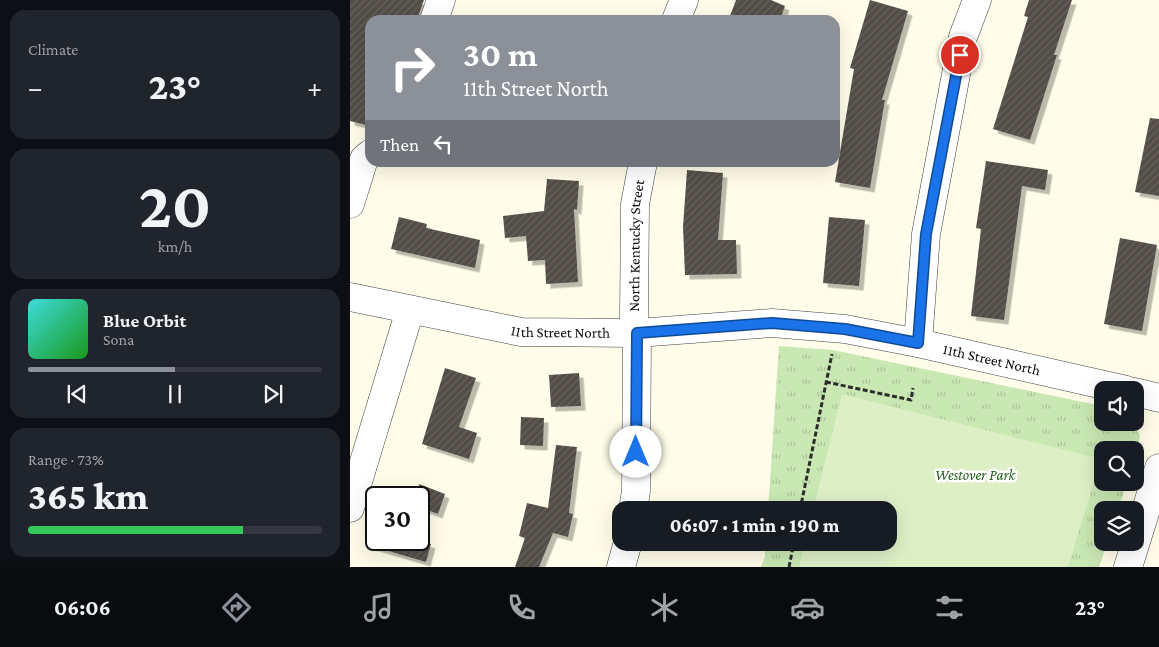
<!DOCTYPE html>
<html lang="en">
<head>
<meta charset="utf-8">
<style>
	body { margin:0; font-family:"Crimson Pro",serif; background:#20242c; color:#f1f3f6; height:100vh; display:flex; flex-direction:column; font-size:19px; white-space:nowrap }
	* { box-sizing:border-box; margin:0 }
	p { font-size:16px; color:#9ea1a6 }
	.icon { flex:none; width:28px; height:28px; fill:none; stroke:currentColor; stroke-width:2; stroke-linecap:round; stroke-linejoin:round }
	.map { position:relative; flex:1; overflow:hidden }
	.side { display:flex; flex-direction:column; gap:10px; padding:10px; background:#0d0f14; width:350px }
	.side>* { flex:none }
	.banner { position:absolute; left:15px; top:15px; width:475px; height:152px; border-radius:15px; box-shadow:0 5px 20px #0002; background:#8c9099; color:#fff; overflow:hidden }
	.fabs { position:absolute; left:744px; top:381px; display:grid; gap:10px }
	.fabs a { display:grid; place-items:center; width:50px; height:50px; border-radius:10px; background:#171b24; box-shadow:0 5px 20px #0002; font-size:25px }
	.speed { position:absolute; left:15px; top:486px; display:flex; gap:10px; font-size:25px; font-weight:700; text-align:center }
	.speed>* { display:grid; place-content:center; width:65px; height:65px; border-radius:50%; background:#171b24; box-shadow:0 5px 20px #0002; line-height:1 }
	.speed .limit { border:2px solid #111; border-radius:8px; background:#fff; color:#111 }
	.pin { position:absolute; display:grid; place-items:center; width:42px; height:42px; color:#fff; margin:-21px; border:2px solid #fff; border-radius:50%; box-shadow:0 1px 5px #0007 }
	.me { position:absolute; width:55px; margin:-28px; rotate:0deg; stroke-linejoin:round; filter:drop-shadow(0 0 4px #0008) }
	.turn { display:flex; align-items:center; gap:18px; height:105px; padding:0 15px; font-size:22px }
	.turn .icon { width:65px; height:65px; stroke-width:2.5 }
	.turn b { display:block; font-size:35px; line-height:42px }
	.then { display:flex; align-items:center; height:48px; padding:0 15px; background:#0003; gap:10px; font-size:19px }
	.big { font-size:38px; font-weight:800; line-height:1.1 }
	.side .card { flex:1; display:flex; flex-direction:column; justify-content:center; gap:8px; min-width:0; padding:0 18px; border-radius:15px; background:#20242c }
	.side .dial { align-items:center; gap:0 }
	.dial b { font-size:65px; line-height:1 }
	.song { display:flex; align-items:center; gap:15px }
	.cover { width:60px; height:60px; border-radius:8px; background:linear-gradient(135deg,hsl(180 70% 55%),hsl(120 70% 35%)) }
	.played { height:5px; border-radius:2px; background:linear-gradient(90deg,#8c9099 50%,#363941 50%) }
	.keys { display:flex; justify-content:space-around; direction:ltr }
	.heat { display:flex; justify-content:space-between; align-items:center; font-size:28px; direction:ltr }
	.charge { height:8px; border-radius:4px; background:linear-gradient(90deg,#34c759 73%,#363941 0) }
	.trip { position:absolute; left:262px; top:501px; width:285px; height:50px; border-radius:15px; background:#171b24; box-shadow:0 5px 20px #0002; font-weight:800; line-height:50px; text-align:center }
	.dock { display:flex; height:80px; justify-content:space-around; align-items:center; background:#090b0e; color:#9ea1a6 }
	.dock .icon { width:35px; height:35px }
	.dock .selected { color:#8c9099 }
	.dock b { font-size:22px; color:#f1f3f6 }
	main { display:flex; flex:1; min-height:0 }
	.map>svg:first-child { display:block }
	.park { fill:url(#park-tufts) }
	.pitch { fill:#dcefc5 }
	.building { fill:url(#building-hatch); filter:url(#shadow) }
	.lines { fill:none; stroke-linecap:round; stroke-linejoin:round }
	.minor-casing { stroke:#3e3e3e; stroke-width:29 }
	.path { stroke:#2d2d2d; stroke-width:3; stroke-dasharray:5 2.5; stroke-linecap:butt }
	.minor { stroke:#fff; stroke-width:28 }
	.route-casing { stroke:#114b97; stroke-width:12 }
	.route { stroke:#1a73e8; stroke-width:9 }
	.labels { text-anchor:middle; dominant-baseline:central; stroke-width:5; stroke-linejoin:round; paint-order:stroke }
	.street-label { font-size:15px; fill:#0b0b0b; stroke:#fff }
	.park-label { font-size:15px; font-style:italic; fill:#22611c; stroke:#fff }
</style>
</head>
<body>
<main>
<section class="side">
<div class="card"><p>Climate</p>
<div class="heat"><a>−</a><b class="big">23°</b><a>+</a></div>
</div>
<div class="card dial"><b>20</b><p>km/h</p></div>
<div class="card">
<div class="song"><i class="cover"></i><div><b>Blue Orbit</b><p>Sona</p></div></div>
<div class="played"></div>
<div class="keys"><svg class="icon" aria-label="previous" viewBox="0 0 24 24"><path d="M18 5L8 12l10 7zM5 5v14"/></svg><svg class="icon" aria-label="pause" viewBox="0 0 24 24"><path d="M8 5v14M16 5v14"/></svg><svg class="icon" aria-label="next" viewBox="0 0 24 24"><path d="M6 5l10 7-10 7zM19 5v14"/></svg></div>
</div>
<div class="card"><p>Range · 73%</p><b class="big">365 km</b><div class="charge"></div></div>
</section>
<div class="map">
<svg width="809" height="567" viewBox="0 0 809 567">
	<defs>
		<pattern id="park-tufts" width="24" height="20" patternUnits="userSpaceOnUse" patternTransform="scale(1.25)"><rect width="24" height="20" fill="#c9e8b3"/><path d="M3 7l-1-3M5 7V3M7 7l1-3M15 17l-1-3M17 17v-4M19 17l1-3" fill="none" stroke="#abc699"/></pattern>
		<pattern id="building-hatch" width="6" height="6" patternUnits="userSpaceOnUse" patternTransform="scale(1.25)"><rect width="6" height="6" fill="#534d47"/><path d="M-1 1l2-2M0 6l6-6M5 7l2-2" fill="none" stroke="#67625d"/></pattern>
		<filter id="shadow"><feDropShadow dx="4.5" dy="4.5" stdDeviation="0" flood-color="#0004"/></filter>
	</defs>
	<rect width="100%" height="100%" fill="#fffde9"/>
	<polygon class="park" points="429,346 483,350 752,406 752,422 785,423 790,436 785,459 785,450 752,450 752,482 777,483 768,510 752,510 752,542 757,543 749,567 411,567 415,556 415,543 539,542 539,510 418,510"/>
	<polygon class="pitch" points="492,394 751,459 718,567 449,567 455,543 539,542 539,510 463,510"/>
	<g class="building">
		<polygon points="0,0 74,0 67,20 20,20 20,126 0,121"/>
		<polygon points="386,0 421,0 435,6 430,20 390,20 380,16"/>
		<polygon points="520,0 558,11 532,100 535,100 520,188 485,182 504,69 500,68"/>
		<polygon points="679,0 722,0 704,55 707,55 680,140 643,129 678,17 674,16"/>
		<polygon points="800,118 809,119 809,196 785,192"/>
		<polygon points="636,161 698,170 695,190 672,186 654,320 621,316 631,229 626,228"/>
		<polygon points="337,170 373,173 368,240 386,240 387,274 335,275 333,227"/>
		<polygon points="197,179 229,181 227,210 224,209 228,282 196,284 195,260 178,261 176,236 155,238 153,216 194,211"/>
		<polygon points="49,217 77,224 76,228 130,240 125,268 41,249"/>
		<polygon points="479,217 515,220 509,286 473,283"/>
		<polygon points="770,238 807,245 792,331 754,324"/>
		<polygon points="95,368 126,378 109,427 127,433 119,459 72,444"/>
		<polygon points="229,373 231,406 201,407 199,375"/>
		<polygon points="171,417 194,418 193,446 170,445"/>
		<polygon points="206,445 227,447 219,513 223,514 218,537 203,533 189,567 165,567 175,538 169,536 177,503 198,508"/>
		<polygon points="69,484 95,494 88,514 69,507"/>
		<polygon points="18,540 67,540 81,544 76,562 18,545"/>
	</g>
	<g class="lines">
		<defs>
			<g id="minor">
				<polyline points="84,20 91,0"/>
				<polyline points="326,20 334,0"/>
				<polyline points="0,204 14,159 20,154"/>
				<path id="s1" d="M0,297L171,332L287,333L422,323L495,329L568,343L776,390"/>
				<polyline points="568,343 576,234 613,37 627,0"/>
				<polyline points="785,392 809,398"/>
				<polyline points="0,508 60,310"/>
				<path id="s2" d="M283,510L286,491L287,333L284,318L285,204L293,162"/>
				<polyline points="271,567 278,542"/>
				<polyline points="778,567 809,468"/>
			</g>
		</defs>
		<use href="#minor" class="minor-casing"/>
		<g class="path">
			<polyline points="476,382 561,400 563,388"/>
			<polyline points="450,510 482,354"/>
			<polyline points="439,567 444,542"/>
		</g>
		<use href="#minor" class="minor"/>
	</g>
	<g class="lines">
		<defs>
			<polyline id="route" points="286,452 287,333 422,323 495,329 568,343 576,234 610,55"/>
		</defs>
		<use href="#route" class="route-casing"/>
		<use href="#route" class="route"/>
	</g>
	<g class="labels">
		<g class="street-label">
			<text stroke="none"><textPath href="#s2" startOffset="265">North Kentucky Street</textPath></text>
			<text stroke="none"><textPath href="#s1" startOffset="214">11th Street North</textPath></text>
			<text stroke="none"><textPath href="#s1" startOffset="649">11th Street North</textPath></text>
		</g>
		<g class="park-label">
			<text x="625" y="475">Westover Park</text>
		</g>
	</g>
</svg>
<div class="fabs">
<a><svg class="icon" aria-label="sound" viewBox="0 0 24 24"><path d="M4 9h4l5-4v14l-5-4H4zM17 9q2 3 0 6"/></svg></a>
<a><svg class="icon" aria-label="search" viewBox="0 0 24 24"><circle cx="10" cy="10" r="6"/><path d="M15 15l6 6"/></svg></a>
<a><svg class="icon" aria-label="layers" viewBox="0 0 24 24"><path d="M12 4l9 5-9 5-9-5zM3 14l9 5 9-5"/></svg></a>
</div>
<div class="speed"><div class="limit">30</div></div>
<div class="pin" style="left:610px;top:55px;background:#d93025"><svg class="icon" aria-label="arrive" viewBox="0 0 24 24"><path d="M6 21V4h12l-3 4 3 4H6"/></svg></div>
<svg class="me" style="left:286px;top:452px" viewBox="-20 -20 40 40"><circle r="19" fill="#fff"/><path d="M0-13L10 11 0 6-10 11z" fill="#1a73e8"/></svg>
<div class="trip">06:07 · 1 min · 190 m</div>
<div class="banner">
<div class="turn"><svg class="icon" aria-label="right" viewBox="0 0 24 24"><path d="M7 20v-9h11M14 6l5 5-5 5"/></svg><div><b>30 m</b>11th Street North</div></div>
<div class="then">Then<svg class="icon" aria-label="left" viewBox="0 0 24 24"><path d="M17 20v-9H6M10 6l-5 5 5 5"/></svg></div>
</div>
</div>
</main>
<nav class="dock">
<b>06:06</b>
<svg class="icon selected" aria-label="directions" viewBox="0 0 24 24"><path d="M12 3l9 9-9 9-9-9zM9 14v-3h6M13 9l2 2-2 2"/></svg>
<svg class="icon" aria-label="music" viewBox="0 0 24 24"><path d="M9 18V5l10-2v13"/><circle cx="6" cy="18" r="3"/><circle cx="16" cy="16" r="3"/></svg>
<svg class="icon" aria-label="phone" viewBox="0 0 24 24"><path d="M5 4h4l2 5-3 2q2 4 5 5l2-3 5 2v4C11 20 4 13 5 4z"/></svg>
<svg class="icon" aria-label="climate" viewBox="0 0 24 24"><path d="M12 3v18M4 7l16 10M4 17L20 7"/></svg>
<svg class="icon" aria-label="car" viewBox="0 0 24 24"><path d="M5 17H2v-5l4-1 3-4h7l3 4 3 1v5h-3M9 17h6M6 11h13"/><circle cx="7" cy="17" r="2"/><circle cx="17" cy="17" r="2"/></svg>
<svg class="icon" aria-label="filters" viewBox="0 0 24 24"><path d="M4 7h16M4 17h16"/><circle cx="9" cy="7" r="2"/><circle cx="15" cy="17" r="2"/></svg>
<b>23°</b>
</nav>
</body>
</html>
